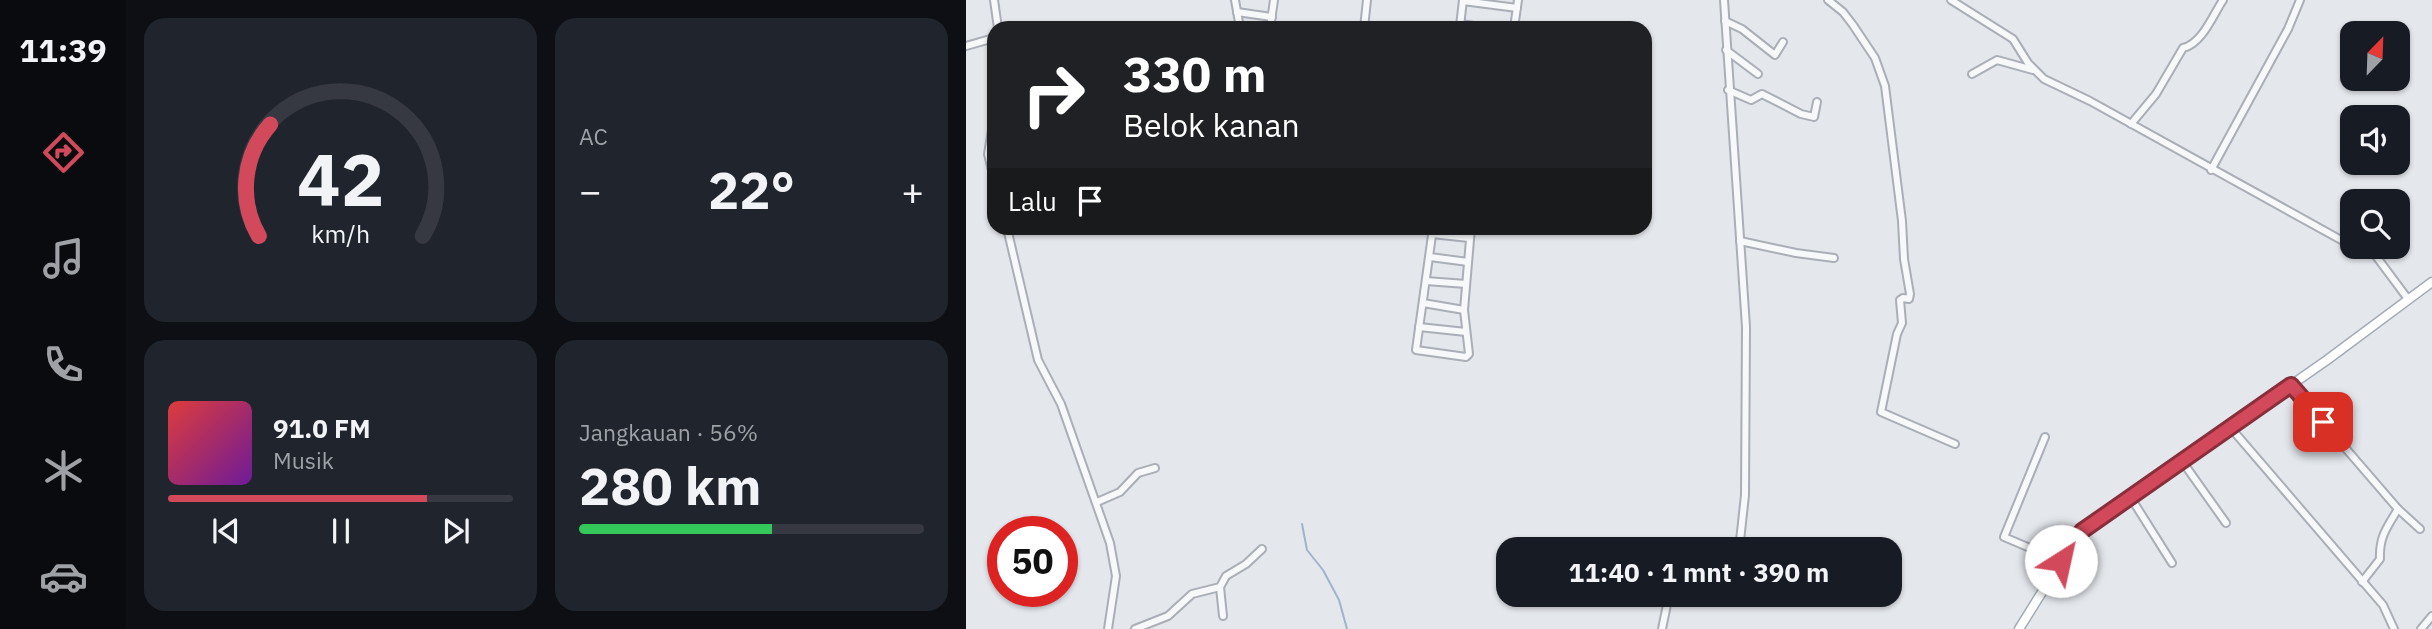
<!DOCTYPE html>
<html lang="id">
<head>
<meta charset="utf-8">
<style>
	body { margin:0; font-family:"IBM Plex Sans",sans-serif; background:#20242c; color:#f1f3f6; height:100vh; display:flex; flex-direction:column; font-size:26px; white-space:nowrap }
	* { box-sizing:border-box; margin:0 }
	p { font-size:23px; color:#9ea1a6 }
	.icon { flex:none; width:38px; height:38px; fill:none; stroke:currentColor; stroke-width:2; stroke-linecap:round; stroke-linejoin:round }
	.map { position:relative; flex:1; overflow:hidden }
	.side { display:flex; flex-direction:column; gap:18px; padding:18px; background:#0d0f14; width:840px }
	.side>* { flex:none }
	.hud { position:absolute; left:21px; top:21px; width:665px; height:214px; border-radius:21px; box-shadow:0 2px 5px #0004; background:#202124; color:#fff; overflow:hidden }
	.needle { width:46px; rotate:23deg }
	.controls { position:absolute; left:1374px; top:21px; display:grid; gap:14px }
	.controls a { display:grid; place-items:center; width:70px; height:70px; border-radius:14px; background:#171b24; box-shadow:0 2px 5px #0004; font-size:35px }
	.speed { position:absolute; left:21px; top:516px; display:flex; gap:14px; font-size:35px; font-weight:700; text-align:center }
	.speed>* { display:grid; place-content:center; width:91px; height:91px; border-radius:50%; background:#171b24; box-shadow:0 2px 5px #0004; line-height:1 }
	.speed .limit { border:10px solid #d22; background:#fff; color:#111 }
	.pin { position:absolute; display:grid; place-items:center; width:60px; height:60px; color:#fff; margin:-30px; border-radius:14px; box-shadow:0 4px 10px #0006 }
	.me { position:absolute; width:77px; margin:-38px; rotate:35deg; stroke-linejoin:round; filter:drop-shadow(0 0 5px #0008) }
	.turn { display:flex; align-items:center; gap:24px; height:147px; padding:0 21px; font-size:32px }
	.turn .icon { width:91px; height:91px; stroke-width:2.5 }
	.turn b { display:block; font-size:49px; line-height:60px }
	.then { display:flex; align-items:center; height:66px; padding:0 21px; background:#0003; gap:14px; font-size:26px }
	.big { font-size:52px; font-weight:700; line-height:1.1 }
	.side .card { flex:1; display:flex; flex-direction:column; justify-content:center; gap:10px; min-width:0; padding:0 24px; border-radius:21px; background:#20242c }
	.side .dial { align-items:center; gap:0 }
	.dial svg { height:182px; overflow:visible; fill:none; stroke:#363941; stroke-width:7; stroke-linecap:round; text-anchor:middle }
	.dial text { fill:#f1f3f6; stroke:none }
	.song { display:flex; align-items:center; gap:21px }
	.cover { width:84px; height:84px; border-radius:10px; background:linear-gradient(135deg,hsl(0 70% 55%),hsl(280 70% 35%)) }
	.played { height:7px; border-radius:4px; background:linear-gradient(90deg,#d1495b 75%,#363941 75%) }
	.keys { display:flex; justify-content:space-around; direction:ltr }
	.heat { display:flex; justify-content:space-between; align-items:center; font-size:38px; direction:ltr }
	.charge { height:10px; border-radius:5px; background:linear-gradient(90deg,#34c759 56%,#363941 0) }
	.side .tiles { flex:1; display:grid; gap:18px; grid-template-columns:repeat(2,1fr) }
	.trip { position:absolute; left:530px; top:537px; width:406px; height:70px; border-radius:21px; background:#171b24; box-shadow:0 2px 5px #0004; font-weight:700; line-height:70px; text-align:center }
	main { display:flex; flex:1; min-height:0 }
	.tabs { display:flex; flex-direction:column; width:126px; justify-content:space-around; align-items:center; background:#090b0e; color:#9ea1a6 }
	.tabs .icon { width:49px; height:49px }
	.tabs .on { color:#d1495b }
	.tabs b { font-size:32px; color:#f1f3f6 }
	.map>svg:first-child { display:block }
	.lines { fill:none; stroke-linecap:round; stroke-linejoin:round }
	.stream { stroke:#9fb4cc; stroke-width:2 }
	.minor-casing { stroke:#a9aeb7; stroke-width:10 }
	.major-casing { stroke:#a3abb8; stroke-width:11 }
	.minor { stroke:#f7f8fa; stroke-width:6 }
	.major { stroke:#fff; stroke-width:8 }
	.route-casing { stroke:#882f3b; stroke-width:18 }
	.route { stroke:#d1495b; stroke-width:12 }
</style>
</head>
<body>
<main>
<nav class="tabs">
<b>11:39</b>
<svg class="icon on" aria-label="directions" viewBox="0 0 24 24"><path d="M12 3l9 9-9 9-9-9zM9 14v-3h6M13 9l2 2-2 2"/></svg>
<svg class="icon" aria-label="music" viewBox="0 0 24 24"><path d="M9 18V5l10-2v13"/><circle cx="6" cy="18" r="3"/><circle cx="16" cy="16" r="3"/></svg>
<svg class="icon" aria-label="phone" viewBox="0 0 24 24"><path d="M5 4h4l2 5-3 2q2 4 5 5l2-3 5 2v4C11 20 4 13 5 4z"/></svg>
<svg class="icon" aria-label="climate" viewBox="0 0 24 24"><path d="M12 3v18M4 7l16 10M4 17L20 7"/></svg>
<svg class="icon" aria-label="car" viewBox="0 0 24 24"><path d="M5 17H2v-5l4-1 3-4h7l3 4 3 1v5h-3M9 17h6M6 11h13"/><circle cx="7" cy="17" r="2"/><circle cx="17" cy="17" r="2"/></svg>
</nav>
<section class="side">
<div class="tiles">
<div class="card dial"><svg viewBox="0 0 100 80">
<path d="M14 69A42 42 0 1 1 86 69"/>
<path d="M14 69A42 42 0 0 1 19 20" stroke="#d1495b"/>
<text x="50" y="56" font-size="32" font-weight="700">42</text>
<text x="50" y="72" font-size="11">km/h</text>
</svg></div>
<div class="card"><p>AC</p>
<div class="heat"><a>−</a><b class="big">22°</b><a>+</a></div>
</div>
<div class="card">
<div class="song"><i class="cover"></i><div><b>91.0 FM</b><p>Musik</p></div></div>
<div class="played"></div>
<div class="keys"><svg class="icon" aria-label="previous" viewBox="0 0 24 24"><path d="M18 5L8 12l10 7zM5 5v14"/></svg><svg class="icon" aria-label="pause" viewBox="0 0 24 24"><path d="M8 5v14M16 5v14"/></svg><svg class="icon" aria-label="next" viewBox="0 0 24 24"><path d="M6 5l10 7-10 7zM19 5v14"/></svg></div>
</div>
<div class="card"><p>Jangkauan · 56%</p><b class="big">280 km</b><div class="charge"></div></div>
</div>
</section>
<div class="map">
<svg width="1466" height="629" viewBox="0 0 1466 629">
	<rect width="100%" height="100%" fill="#e4e7ec"/>
	<g class="lines">
		<polyline class="stream" points="336,524 341,550 357,570 373,600 381,629"/>
		<defs>
			<g id="minor">
				<polyline points="28,0 32,28"/>
				<polyline points="269,0 274,28"/>
				<polyline points="758,0 780,327 779,495 773,550"/>
				<polyline points="862,0 877,12 887,25 909,58 919,86 936,221 938,259 944,294 943,299 937,298 934,300 936,323 931,334 915,412 989,444"/>
				<polyline points="985,0 1047,39 1062,63 1078,79 1124,101 1386,246"/>
				<polyline points="497,1 551,8"/>
				<polyline points="271,12 306,17"/>
				<polyline points="759,21 776,29 809,55 817,42"/>
				<polyline points="494,24 522,28"/>
				<polyline points="494,26 497,0"/>
				<polyline points="304,28 308,0"/>
				<polyline points="398,28 401,0"/>
				<polyline points="548,28 552,0"/>
				<polyline points="0,46 28,38"/>
				<polyline points="760,50 792,74"/>
				<polyline points="1006,74 1031,60 1067,70"/>
				<polyline points="762,90 785,100 796,94 835,114 848,117 851,102"/>
				<polyline points="28,118 22,154 28,178"/>
				<path d="M1165,124L1190,94L1217,48C1236,44 1247,15 1257,0"/>
				<polyline points="1245,170 1322,29 1334,0"/>
				<polyline points="41,228 72,360 95,404 144,543 150,576 142,629"/>
				<polyline points="467,228 450,350 500,357 503,354 498,310 505,228"/>
				<polyline points="466,234 503,238"/>
				<polyline points="774,241 830,253 868,258"/>
				<polyline points="1393,247 1407,252 1442,299"/>
				<polyline points="464,257 502,262"/>
				<polyline points="460,281 500,284"/>
				<polyline points="457,303 498,310"/>
				<polyline points="453,327 500,332"/>
				<polyline points="1325,385 1432,509 1454,529"/>
				<polyline points="1264,427 1417,605 1428,629"/>
				<polyline points="1079,437 1038,537 1095,561"/>
				<polyline points="1216,461 1260,523"/>
				<polyline points="1165,498 1206,563"/>
				<polyline points="131,502 154,492 172,473 189,468"/>
				<path d="M1396,582L1414,559C1413,537 1421,527 1432,509"/>
				<polyline points="254,587 257,616"/>
				<polyline points="169,629 202,616 226,594 254,587 260,576 280,564 296,549"/>
				<polyline points="696,629 703,595"/>
				<polyline points="1455,629 1466,616"/>
			</g>
			<polyline id="major" points="1053,629 1109,539 1116,531 1361,360 1466,282"/>
		</defs>
		<use href="#minor" class="minor-casing"/>
		<use href="#major" class="major-casing"/>
		<use href="#minor" class="minor"/>
		<use href="#major" class="major"/>
	</g>
	<g class="lines">
		<defs>
			<polyline id="route" points="1095,561 1116,531 1325,385 1357,422"/>
		</defs>
		<use href="#route" class="route-casing"/>
		<use href="#route" class="route"/>
	</g>
</svg>
<div class="controls">
<a><svg class="needle" viewBox="-14 -14 28 28"><path d="M0-13l5 13h-10z" fill="#e53935"/><path d="M0 13l5-13h-10z" fill="#9ea1a6"/></svg></a>
<a><svg class="icon" aria-label="sound" viewBox="0 0 24 24"><path d="M4 9h4l5-4v14l-5-4H4zM17 9q2 3 0 6"/></svg></a>
<a><svg class="icon" aria-label="search" viewBox="0 0 24 24"><circle cx="10" cy="10" r="6"/><path d="M15 15l6 6"/></svg></a>
</div>
<div class="speed"><div class="limit">50</div></div>
<div class="pin" style="left:1357px;top:422px;background:#d93025"><svg class="icon" aria-label="arrive" viewBox="0 0 24 24"><path d="M6 21V4h12l-3 4 3 4H6"/></svg></div>
<svg class="me" style="left:1095px;top:561px" viewBox="-20 -20 40 40"><circle r="19" fill="#fff"/><path d="M0-13L10 11 0 6-10 11z" fill="#d1495b"/></svg>
<div class="trip">11:40 · 1 mnt · 390 m</div>
<div class="hud">
<div class="turn"><svg class="icon" aria-label="right" viewBox="0 0 24 24"><path d="M7 20v-9h11M14 6l5 5-5 5"/></svg><div><b>330 m</b>Belok kanan</div></div>
<div class="then">Lalu<svg class="icon" aria-label="arrive" viewBox="0 0 24 24"><path d="M6 21V4h12l-3 4 3 4H6"/></svg></div>
</div>
</div>
</main>
</body>
</html>
